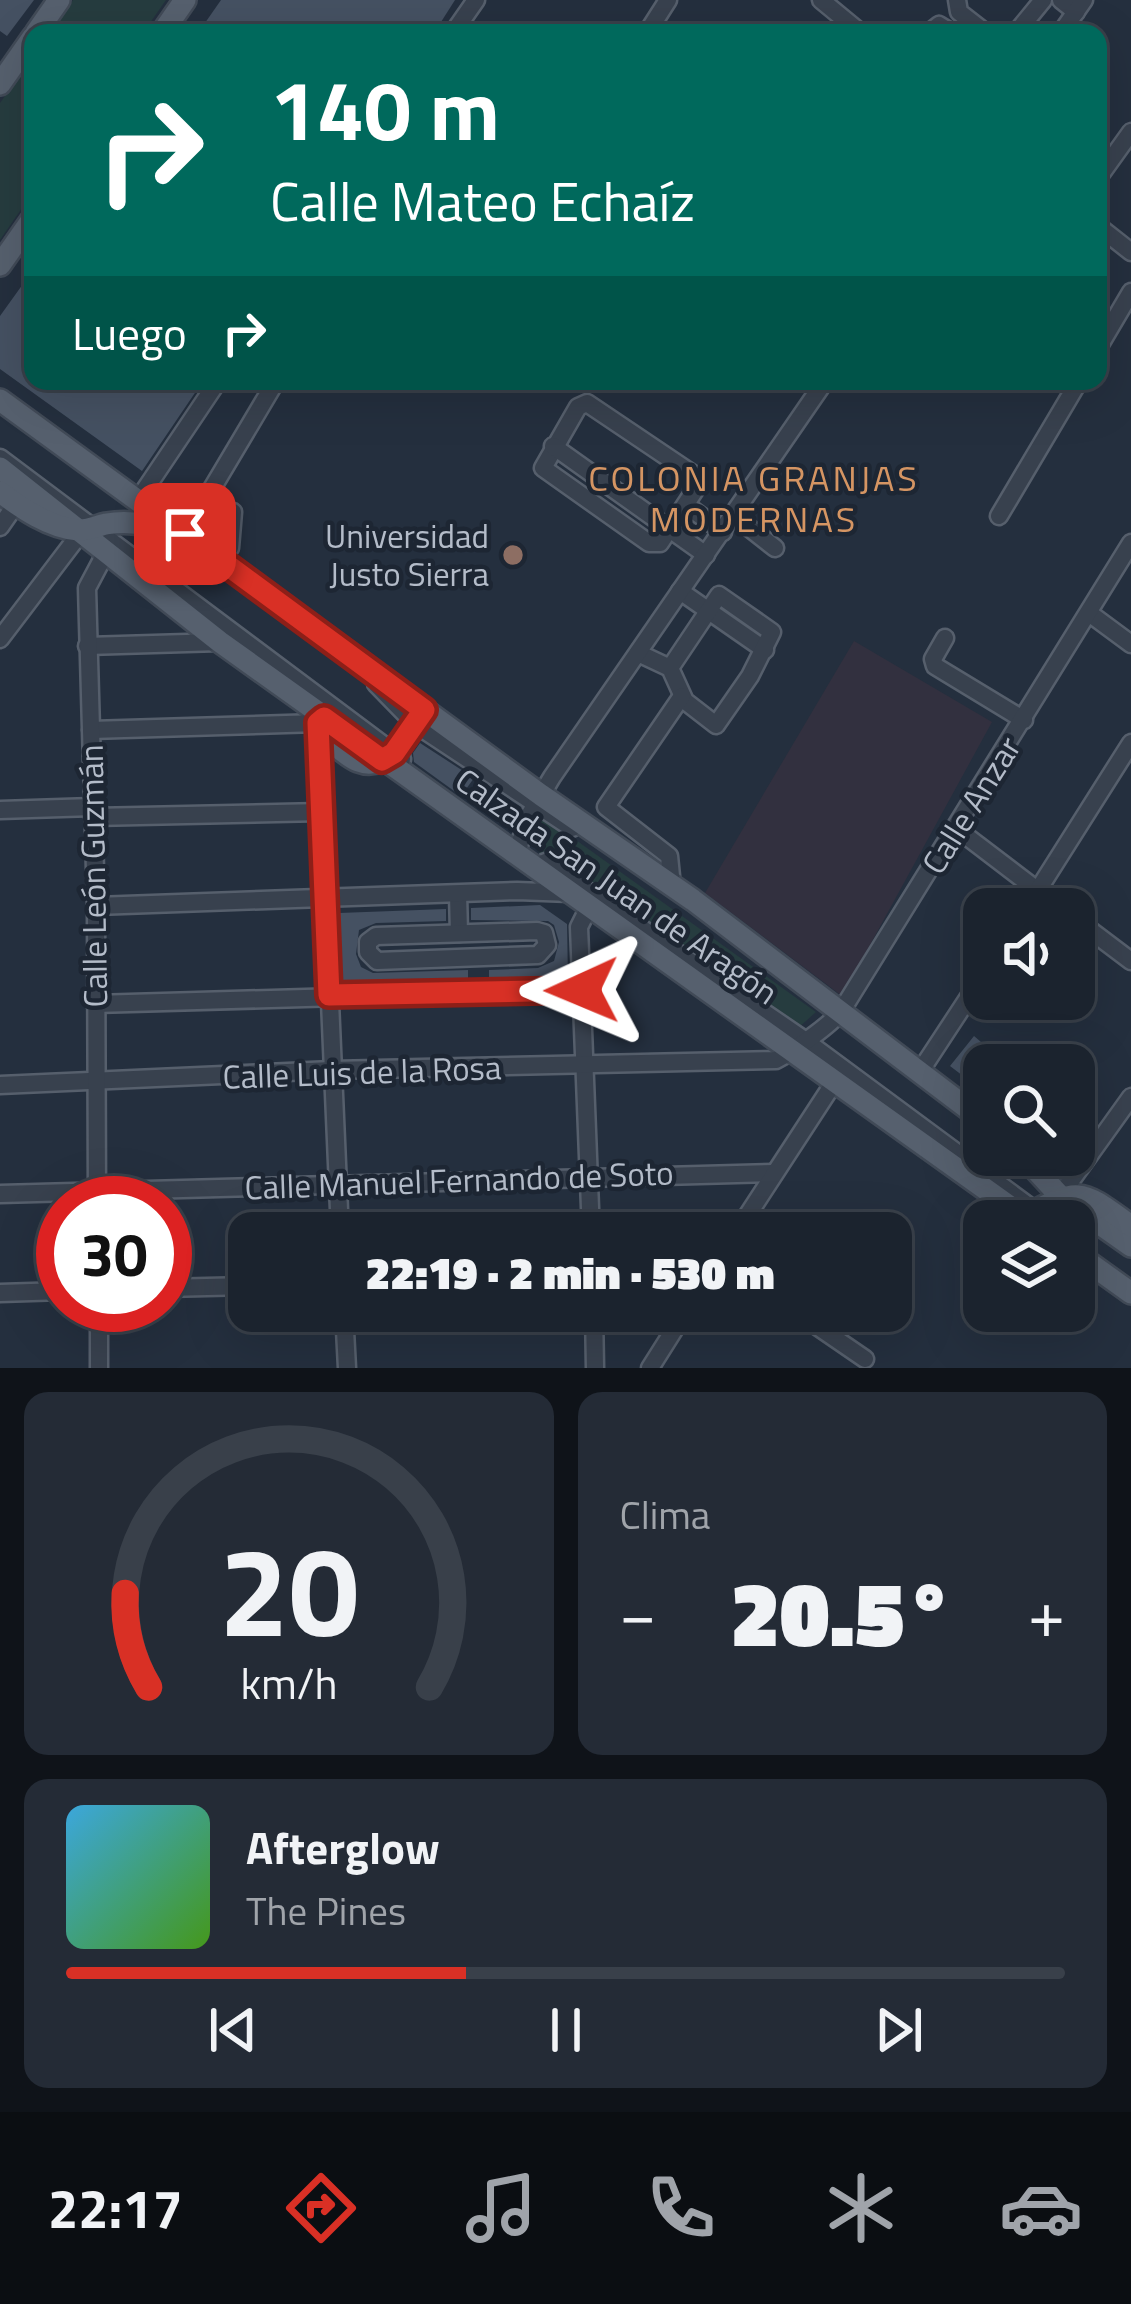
<!DOCTYPE html>
<html lang="es">
<head>
<meta charset="utf-8">
<style>
	body { margin:0; font-family:"Titillium Web",sans-serif; background:#242b36; color:#f1f3f6; height:100vh; display:flex; flex-direction:column; font-size:45px; white-space:nowrap }
	* { box-sizing:border-box; margin:0 }
	p { font-size:39px; color:#a0a4aa }
	.icon { flex:none; width:66px; height:66px; fill:none; stroke:currentColor; stroke-width:2; stroke-linecap:round; stroke-linejoin:round }
	.map { position:relative; height:1368px; overflow:hidden }
	.side { display:flex; flex-direction:column; gap:24px; padding:24px; background:#0f1319; flex:1 }
	.side>* { flex:none }
	.hud { position:absolute; left:24px; top:24px; width:1083px; height:366px; border-radius:24px; box-shadow:0 12px 48px #0002,0 0 0 3px #39404a; background:#00695c; color:#fff; overflow:hidden }
	.fabs { position:absolute; left:963px; top:888px; display:grid; gap:24px }
	.fabs a { display:grid; place-items:center; width:132px; height:132px; border-radius:24px; background:#1b232e; box-shadow:0 12px 48px #0002,0 0 0 3px #39404a; font-size:60px }
	.speed { position:absolute; left:36px; top:1176px; display:flex; gap:24px; font-size:60px; font-weight:700; text-align:center }
	.speed>* { display:grid; place-content:center; width:156px; height:156px; border-radius:50%; background:#1b232e; box-shadow:0 12px 48px #0002,0 0 0 3px #39404a; line-height:1 }
	.speed .limit { border:18px solid #d22; background:#fff; color:#111 }
	.pin { position:absolute; display:grid; place-items:center; width:102px; height:102px; color:#fff; margin:-51px; border-radius:24px; box-shadow:0 6px 18px #0006 }
	.me { position:absolute; width:132px; margin:-66px; rotate:269deg; stroke-linejoin:round; filter:drop-shadow(0 0 9px #0008) }
	.turn { display:flex; align-items:center; gap:42px; height:252px; padding:0 48px; font-size:54px }
	.turn .icon { width:156px; height:156px; stroke-width:2.5 }
	.turn b { display:block; font-size:84px; line-height:102px }
	.then { display:flex; align-items:center; height:114px; padding:0 48px; background:#0003; gap:24px; font-size:45px }
	.big { font-size:90px; font-weight:800; line-height:1.1 }
	.side .widget { flex:1; display:flex; flex-direction:column; justify-content:center; gap:18px; min-width:0; padding:0 42px; border-radius:24px; background:#242b36 }
	.side .dial { align-items:center; gap:0 }
	.dial svg { height:312px; overflow:visible; fill:none; stroke:#39404a; stroke-width:7; stroke-linecap:round; text-anchor:middle }
	.dial text { fill:#f1f3f6; stroke:none }
	.song { display:flex; align-items:center; gap:36px }
	.cover { width:144px; height:144px; border-radius:18px; background:linear-gradient(135deg,hsl(200 70% 55%),hsl(100 70% 35%)) }
	.played { height:12px; border-radius:6px; background:linear-gradient(90deg,#d93025 40%,#39404a 40%) }
	.keys { display:flex; justify-content:space-around; direction:ltr }
	.heat { display:flex; justify-content:space-between; align-items:center; font-size:66px; direction:ltr }
	.side .tiles { flex:1; display:grid; gap:24px; grid-template-columns:1fr 1fr }
	.widget:last-child { grid-column:span 2 }
	.trip { position:absolute; left:228px; top:1212px; width:684px; height:120px; border-radius:24px; background:#1b232e; box-shadow:0 12px 48px #0002,0 0 0 3px #39404a; font-weight:800; line-height:120px; text-align:center }
	.tabs { display:flex; height:192px; justify-content:space-around; align-items:center; background:#0b0e12; color:#a0a4aa }
	.tabs .icon { width:84px; height:84px }
	.tabs .active { color:#d93025 }
	.tabs b { font-size:54px; color:#f1f3f6 }
	.map>svg:first-child { display:block }
	.medical { fill:#32303f }
	.green { fill:#263c3f }
	.building { fill:#455162 }
	.lines { fill:none; stroke-linecap:round; stroke-linejoin:round }
	.minor-casing { stroke:#565f6c; stroke-width:21 }
	.major-casing { stroke:#414a57; stroke-width:26 }
	.minor { stroke:#38414e; stroke-width:16 }
	.major { stroke:#56606e; stroke-width:21 }
	.route-casing { stroke:#8d1f18; stroke-width:30 }
	.route { stroke:#d93025; stroke-width:21 }
	.education-dot { fill:#8d6e63; stroke:#1d2633; stroke-width:4.5 }
	.labels { text-anchor:middle; dominant-baseline:central; stroke-width:9; stroke-linejoin:round; paint-order:stroke }
	.poi-label { font-size:33px; fill:#b4bcc9; stroke:#1d2633; text-anchor:end }
	.street-label { font-size:33px; fill:#b4bcc9; stroke:#1d2633 }
	.neighbourhood-label { font-size:36px; letter-spacing:3px; fill:#d59563; stroke:#1d2633 }
</style>
</head>
<body>
<div class="map">
<svg width="1131" height="1368" viewBox="0 0 1131 1368">
	<rect width="100%" height="100%" fill="#242f3e"/>
	<polygon class="medical" points="854,641 992,722 842,996 705,893"/>
	<g class="green">
		<polygon points="73,0 166,0 143,33 50,33"/>
		<polygon points="33,57 33,192 0,240 0,103"/>
		<polygon points="532,815 548,820 816,1012 797,1029 542,855 526,838"/>
	</g>
	<g class="building">
		<polygon points="0,0 34,0 7,36 0,31"/>
		<polygon points="221,0 455,0 434,33 198,33"/>
		<polygon points="33,270 33,381 203,381 142,471 0,369 0,316"/>
		<polygon points="420,743 474,778 461,796 414,762 413,753"/>
		<polygon points="540,905 567,924 568,978 489,980 489,970 538,968 554,961 559,942 554,925 548,921 471,920 471,908"/>
		<polygon points="446,909 446,921 376,923 359,930 356,954 361,967 373,973 468,970 468,981 342,984 339,913"/>
		<polygon points="974,1036 1008,1065 984,1065 984,1092 950,1066"/>
	</g>
	<g class="lines">
		<defs>
			<g id="minor">
				<polyline points="821,0 861,33"/>
				<polyline points="957,0 959,12 986,33"/>
				<polyline points="1061,0 1076,12"/>
				<polyline points="453,33 476,0"/>
				<polyline points="647,33 668,0"/>
				<polyline points="929,33 939,25 952,33"/>
				<polyline points="1016,33 1043,0"/>
				<polyline points="1061,33 1084,0"/>
				<polyline points="1098,178 1131,132"/>
				<polyline points="1098,226 1131,252"/>
				<polyline points="1098,348 1131,292"/>
				<polygon points="587,403 697,477 697,487 660,543 649,543 543,468 578,407"/>
				<polyline points="553,446 706,555"/>
				<polyline points="0,458 402,759"/>
				<polyline points="138,500 218,381"/>
				<polyline points="686,505 723,532"/>
				<polyline points="733,515 775,548"/>
				<polyline points="999,516 1079,381"/>
				<polyline points="0,527 16,504"/>
				<polyline points="185,534 276,381"/>
				<polyline points="220,559 230,548 233,512"/>
				<polyline points="680,591 765,650"/>
				<polyline points="1089,613 1131,644"/>
				<polyline points="945,638 933,659 935,666 1024,720"/>
				<polyline points="0,639 82,531"/>
				<polyline points="87,646 220,642"/>
				<polyline points="638,653 670,668 685,701 716,725 750,676 772,632 719,595 670,668"/>
				<polyline points="376,684 415,724 572,828"/>
				<polyline points="318,724 340,1233"/>
				<polyline points="91,730 318,723"/>
				<polyline points="0,810 93,807"/>
				<polyline points="93,817 322,812"/>
				<polyline points="957,829 1062,909"/>
				<polyline points="516,855 528,817 552,777 825,381"/>
				<polyline points="545,862 803,1039 1049,1221"/>
				<polyline points="672,886 669,856 606,807 682,696"/>
				<polyline points="458,894 459,933"/>
				<polyline points="96,906 517,891 570,893"/>
				<polyline points="589,907 579,927 591,1233"/>
				<polyline points="1026,909 1131,743"/>
				<polyline points="1074,918 1131,961"/>
				<polygon points="537,931 544,933 547,945 538,955 377,961 368,952 368,942 376,936"/>
				<polyline points="95,1004 582,990"/>
				<polyline points="921,1070 984,974"/>
				<path d="M0,1085L332,1070L776,1060C793,1051 831,1025 842,1010L1131,543"/>
				<polyline points="0,1194 774,1173"/>
				<polyline points="1060,1196 1131,1097"/>
				<polyline points="97,1203 96,906 87,588 105,554"/>
				<polyline points="736,1233 835,1081"/>
				<polyline points="165,1288 249,1286"/>
				<polyline points="0,1293 63,1291"/>
				<polyline points="99,1305 99,1368"/>
				<polyline points="344,1311 347,1368"/>
				<polyline points="594,1311 595,1368"/>
				<polyline points="795,1311 865,1359"/>
				<polyline points="650,1368 686,1311"/>
			</g>
			<g id="major">
				<polyline points="36,33 59,0"/>
				<polyline points="162,33 185,0"/>
				<polyline points="0,84 33,37"/>
				<polyline points="0,265 33,218"/>
				<polyline points="0,400 541,795 693,900 984,1121"/>
				<polyline points="0,468 220,642 1030,1221"/>
				<path d="M0,492C21,508 50,528 78,530C87,531 97,526 106,524C129,520 152,524 172,535"/>
				<path d="M324,718L325,737C335,744 347,757 358,761C389,773 410,731 424,710"/>
				<polyline points="1022,1155 1060,1196 1131,1246"/>
				<path d="M1024,1217C1080,1186 1080,1189 1131,1226"/>
				<polyline points="1074,1252 1131,1293"/>
			</g>
		</defs>
		<use href="#minor" class="minor-casing"/>
		<use href="#major" class="major-casing"/>
		<use href="#minor" class="minor"/>
		<use href="#major" class="major"/>
	</g>
	<g class="lines">
		<defs>
			<polyline id="route" points="185,534 424,710 394,753 382,760 324,718 318,723 329,995 582,990"/>
		</defs>
		<use href="#route" class="route-casing"/>
		<use href="#route" class="route"/>
	</g>
	<circle class="education-dot" cx="513" cy="555" r="12"/>
	<g class="labels">
		<g class="poi-label">
			<text x="489" y="536">Universidad<tspan x="489" dy="38">Justo Sierra</tspan></text>
		</g>
		<g class="street-label">
			<text transform="translate(971 805) rotate(-58)">Calle Anzar</text>
			<text transform="translate(93 876) rotate(-91)">Calle León Guzmán</text>
			<text transform="translate(617 886) rotate(35)">Calzada San Juan de Aragón</text>
			<text transform="translate(362 1072) rotate(-2)">Calle Luis de la Rosa</text>
			<text transform="translate(459 1180) rotate(-2)">Calle Manuel Fernando de Soto</text>
		</g>
		<g class="neighbourhood-label">
			<text x="754" y="477">COLONIA GRANJAS<tspan x="754" dy="41">MODERNAS</tspan></text>
		</g>
	</g>
</svg>
<div class="fabs">
<a><svg class="icon" aria-label="sound" viewBox="0 0 24 24"><path d="M4 9h4l5-4v14l-5-4H4zM17 9q2 3 0 6"/></svg></a>
<a><svg class="icon" aria-label="search" viewBox="0 0 24 24"><circle cx="10" cy="10" r="6"/><path d="M15 15l6 6"/></svg></a>
<a><svg class="icon" aria-label="layers" viewBox="0 0 24 24"><path d="M12 4l9 5-9 5-9-5zM3 14l9 5 9-5"/></svg></a>
</div>
<div class="speed"><div class="limit">30</div></div>
<div class="pin" style="left:185px;top:534px;background:#d93025"><svg class="icon" aria-label="arrive" viewBox="0 0 24 24"><path d="M6 21V4h12l-3 4 3 4H6"/></svg></div>
<svg class="me" style="left:582px;top:990px" viewBox="-20 -20 40 40"><path d="M0-17L14 15 0 8-14 15z" fill="#d93025" stroke="#fff" stroke-width="4"/></svg>
<div class="trip">22:19 · 2 min · 530 m</div>
<div class="hud">
<div class="turn"><svg class="icon" aria-label="right" viewBox="0 0 24 24"><path d="M7 20v-9h11M14 6l5 5-5 5"/></svg><div><b>140 m</b>Calle Mateo Echaíz</div></div>
<div class="then">Luego<svg class="icon" aria-label="right" viewBox="0 0 24 24"><path d="M7 20v-9h11M14 6l5 5-5 5"/></svg></div>
</div>
</div>
<section class="side">
<div class="tiles">
<div class="widget dial"><svg viewBox="0 0 100 80">
<path d="M14 69A42 42 0 1 1 86 69"/>
<path d="M14 69A42 42 0 0 1 8 45" stroke="#d93025"/>
<text x="50" y="56" font-size="32" font-weight="700">20</text>
<text x="50" y="72" font-size="11">km/h</text>
</svg></div>
<div class="widget"><p>Clima</p>
<div class="heat"><a>−</a><b class="big">20.5°</b><a>+</a></div>
</div>
<div class="widget">
<div class="song"><i class="cover"></i><div><b>Afterglow</b><p>The Pines</p></div></div>
<div class="played"></div>
<div class="keys"><svg class="icon" aria-label="previous" viewBox="0 0 24 24"><path d="M18 5L8 12l10 7zM5 5v14"/></svg><svg class="icon" aria-label="pause" viewBox="0 0 24 24"><path d="M8 5v14M16 5v14"/></svg><svg class="icon" aria-label="next" viewBox="0 0 24 24"><path d="M6 5l10 7-10 7zM19 5v14"/></svg></div>
</div>
</div>
</section>
<nav class="tabs">
<b>22:17</b>
<svg class="icon active" aria-label="directions" viewBox="0 0 24 24"><path d="M12 3l9 9-9 9-9-9zM9 14v-3h6M13 9l2 2-2 2"/></svg>
<svg class="icon" aria-label="music" viewBox="0 0 24 24"><path d="M9 18V5l10-2v13"/><circle cx="6" cy="18" r="3"/><circle cx="16" cy="16" r="3"/></svg>
<svg class="icon" aria-label="phone" viewBox="0 0 24 24"><path d="M5 4h4l2 5-3 2q2 4 5 5l2-3 5 2v4C11 20 4 13 5 4z"/></svg>
<svg class="icon" aria-label="climate" viewBox="0 0 24 24"><path d="M12 3v18M4 7l16 10M4 17L20 7"/></svg>
<svg class="icon" aria-label="car" viewBox="0 0 24 24"><path d="M5 17H2v-5l4-1 3-4h7l3 4 3 1v5h-3M9 17h6M6 11h13"/><circle cx="7" cy="17" r="2"/><circle cx="17" cy="17" r="2"/></svg>
</nav>
</body>
</html>
